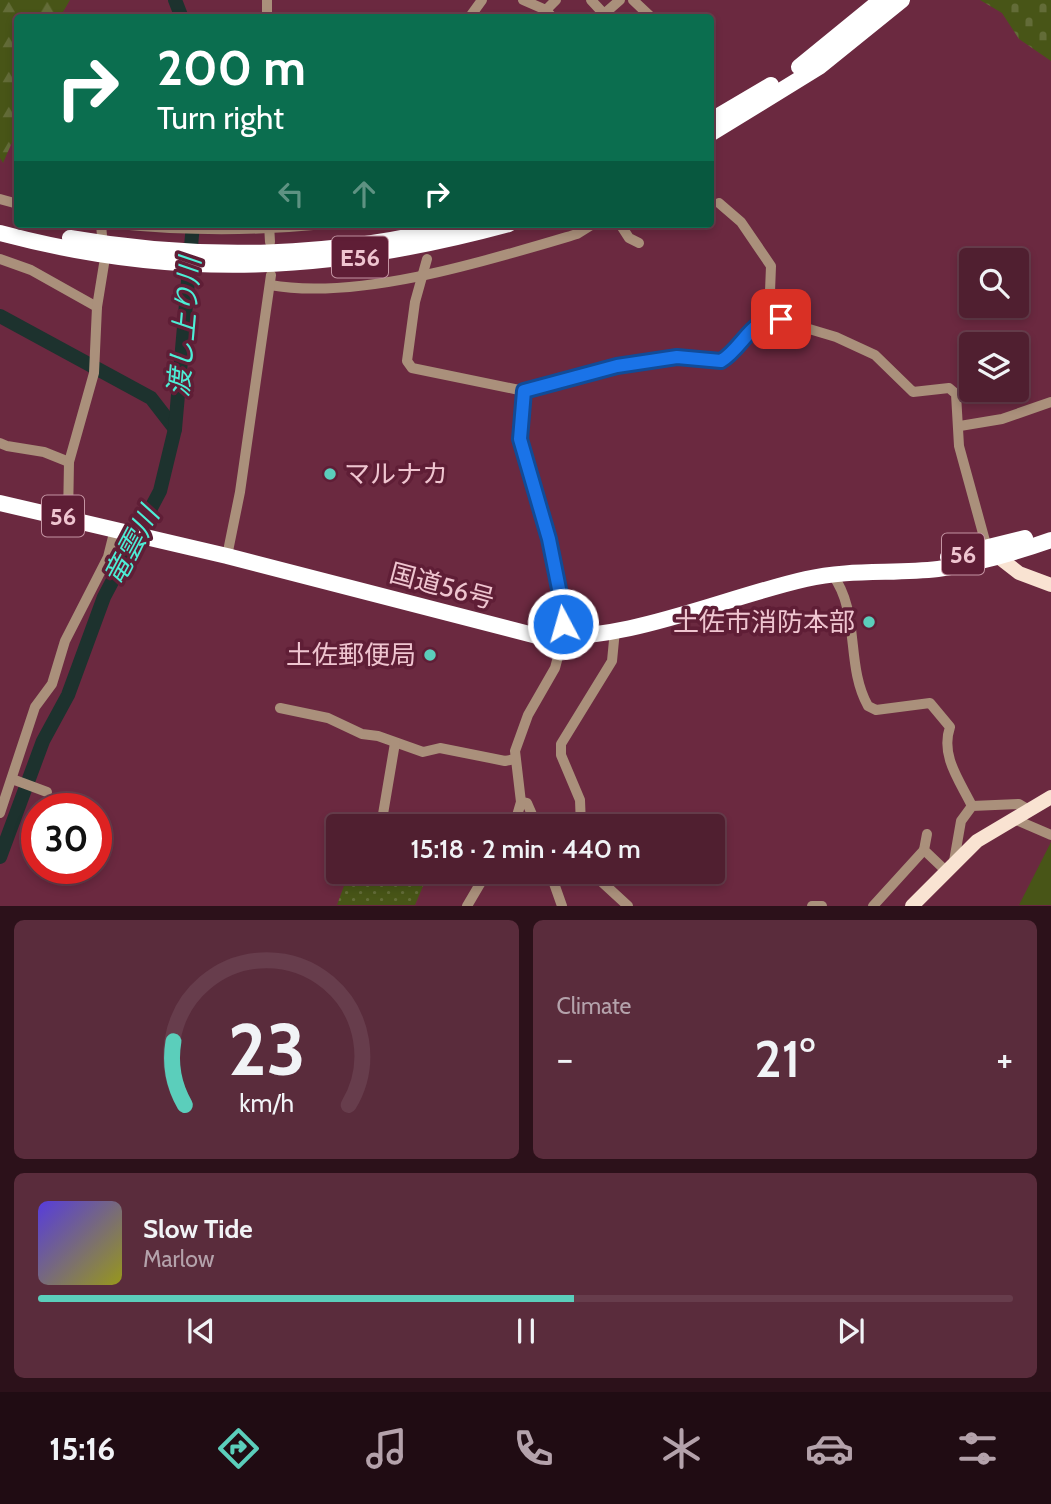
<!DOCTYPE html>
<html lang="en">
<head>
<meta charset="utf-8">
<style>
	body { margin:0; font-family:Cabin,"Noto Sans JP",sans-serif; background:#5a2c3c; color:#f1f3f6; height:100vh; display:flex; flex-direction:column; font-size:26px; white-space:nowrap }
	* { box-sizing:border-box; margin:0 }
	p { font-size:23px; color:#b4a2ab }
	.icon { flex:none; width:38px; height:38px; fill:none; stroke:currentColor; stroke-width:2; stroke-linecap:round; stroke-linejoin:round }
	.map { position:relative; height:906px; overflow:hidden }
	.drawer { display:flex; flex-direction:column; gap:14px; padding:14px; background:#2c111a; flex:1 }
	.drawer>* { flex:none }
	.hud { position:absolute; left:14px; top:14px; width:700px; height:214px; border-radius:7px; box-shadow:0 4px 10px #0003,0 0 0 2px #673d4c; background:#0b6e4f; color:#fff; overflow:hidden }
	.buttons { position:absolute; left:959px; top:248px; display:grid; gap:14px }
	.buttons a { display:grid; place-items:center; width:70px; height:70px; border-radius:7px; background:#501f30; box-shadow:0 4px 10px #0003,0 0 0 2px #673d4c; font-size:35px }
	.speed { position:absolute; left:21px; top:793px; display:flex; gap:14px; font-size:35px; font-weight:700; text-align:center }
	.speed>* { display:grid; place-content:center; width:91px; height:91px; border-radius:50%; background:#501f30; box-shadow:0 4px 10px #0003,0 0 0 2px #673d4c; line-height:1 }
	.speed .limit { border:10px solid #d22; background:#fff; color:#111 }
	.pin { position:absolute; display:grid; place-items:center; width:60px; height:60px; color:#fff; margin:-30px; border-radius:14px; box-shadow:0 4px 10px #0006 }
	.me { position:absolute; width:77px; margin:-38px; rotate:354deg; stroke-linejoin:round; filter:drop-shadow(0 0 5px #0008) }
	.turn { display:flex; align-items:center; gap:24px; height:147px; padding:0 28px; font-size:32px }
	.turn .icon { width:91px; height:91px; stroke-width:2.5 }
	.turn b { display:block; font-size:49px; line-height:60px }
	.lanes { display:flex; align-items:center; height:66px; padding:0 28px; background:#0003; justify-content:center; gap:35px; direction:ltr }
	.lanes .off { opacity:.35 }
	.big { font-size:52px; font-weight:600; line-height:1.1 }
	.drawer .card { flex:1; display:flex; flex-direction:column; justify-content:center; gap:10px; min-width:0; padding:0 24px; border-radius:10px; background:#5a2c3c }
	.drawer .dial { align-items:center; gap:0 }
	.dial svg { height:182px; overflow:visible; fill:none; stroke:#673d4c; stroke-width:7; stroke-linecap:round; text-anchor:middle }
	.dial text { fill:#f1f3f6; stroke:none }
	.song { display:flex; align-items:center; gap:21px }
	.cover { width:84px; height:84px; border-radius:10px; background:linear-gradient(135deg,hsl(250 70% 55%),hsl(60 70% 35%)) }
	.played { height:7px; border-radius:4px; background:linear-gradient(90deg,#5bcebb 55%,#673d4c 55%) }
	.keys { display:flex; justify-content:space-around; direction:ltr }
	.heat { display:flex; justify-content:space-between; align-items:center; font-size:38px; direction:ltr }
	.drawer .tiles { flex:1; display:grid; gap:14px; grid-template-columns:1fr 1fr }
	.card:last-child { grid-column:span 2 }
	.trip { position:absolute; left:326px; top:814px; width:399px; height:70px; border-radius:7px; background:#501f30; box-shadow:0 4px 10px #0003,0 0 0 2px #673d4c; font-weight:600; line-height:70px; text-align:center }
	.tab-bar { display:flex; height:112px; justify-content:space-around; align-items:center; background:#200c13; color:#b4a2ab }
	.tab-bar .icon { width:49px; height:49px }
	.tab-bar .selected { color:#5bcebb }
	.tab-bar b { font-size:32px; color:#f1f3f6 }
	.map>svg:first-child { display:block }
	.grass { fill:url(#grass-dots) }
	.forest { fill:url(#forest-firs) }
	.cemetery { fill:url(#cemetery-stones) }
	.pitch { fill:#485517 }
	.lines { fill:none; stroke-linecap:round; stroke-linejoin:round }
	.river { stroke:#1d322e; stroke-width:14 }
	.minor { stroke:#aa907b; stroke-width:10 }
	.major { stroke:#f9e3d2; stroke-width:14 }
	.highway { stroke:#fff; stroke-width:16 }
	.route-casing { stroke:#114b97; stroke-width:18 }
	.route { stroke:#1a73e8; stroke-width:12 }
	.poi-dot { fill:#5bcebb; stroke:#5f1e36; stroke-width:2.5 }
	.labels { text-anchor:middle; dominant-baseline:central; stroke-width:7; stroke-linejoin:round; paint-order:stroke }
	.shield { fill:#5f1e36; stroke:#c493a2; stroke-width:2 }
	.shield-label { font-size:24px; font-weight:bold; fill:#efc5d0 }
	.poi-label { font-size:26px; fill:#efc5d0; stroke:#5f1e36; text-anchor:end }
	.street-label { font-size:26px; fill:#efc5d0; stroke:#5f1e36 }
	.water-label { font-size:28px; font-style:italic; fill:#4deed6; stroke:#5f1e36 }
</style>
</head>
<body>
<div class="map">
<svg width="1051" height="906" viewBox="0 0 1051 906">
	<defs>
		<pattern id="grass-dots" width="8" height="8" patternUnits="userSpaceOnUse" patternTransform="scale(1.75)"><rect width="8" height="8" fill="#485517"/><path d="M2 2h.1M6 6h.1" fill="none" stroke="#636c38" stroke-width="1.8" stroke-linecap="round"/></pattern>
		<pattern id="forest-firs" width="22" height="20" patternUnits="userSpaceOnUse" patternTransform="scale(1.75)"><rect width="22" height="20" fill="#485517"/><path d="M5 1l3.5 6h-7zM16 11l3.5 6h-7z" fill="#636c38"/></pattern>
		<pattern id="cemetery-stones" width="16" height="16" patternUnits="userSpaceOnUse" patternTransform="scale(1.75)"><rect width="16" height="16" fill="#485517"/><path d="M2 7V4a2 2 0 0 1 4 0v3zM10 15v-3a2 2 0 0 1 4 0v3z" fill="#636c38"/></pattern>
	</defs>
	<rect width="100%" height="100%" fill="#6b2940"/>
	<polygon class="grass" points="349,872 429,872 415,905 337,905"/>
	<polygon class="forest" points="0,0 70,0 60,17 18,18 17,131 3,163 0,158"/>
	<polygon class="cemetery" points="980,0 1051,0 1051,61 1019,39 1002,13"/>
	<polygon class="pitch" points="1051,842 1051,905 1019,905"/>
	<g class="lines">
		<g class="river">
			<polyline points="175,0 182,18"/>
			<polyline points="0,316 151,398 175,429"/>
			<polyline points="0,857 43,741 68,695 104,597 160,491 175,429 193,224"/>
		</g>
		<g class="minor">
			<polyline points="267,0 267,18"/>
			<polyline points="523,0 546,10 553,18"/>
			<polyline points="591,0 604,14 620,0"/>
			<polyline points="633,0 652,18"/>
			<polyline points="546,10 556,0"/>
			<polyline points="469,18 482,0"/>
			<polyline points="0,199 18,204"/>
			<polyline points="719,203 741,222 771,266 769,317"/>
			<polyline points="101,224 102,236"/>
			<path d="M118,224C188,231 255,231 325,224"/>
			<polyline points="269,224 270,242"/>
			<polyline points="620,224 629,238 639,243"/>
			<polyline points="0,259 31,270 97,307"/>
			<polyline points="427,259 415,302 407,361 412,368 524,391 616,366 677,357 721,361 759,323 769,317 836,337 875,355 913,392 949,388 956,394 959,446 987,548"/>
			<path d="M270,285C359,301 490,260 577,234L593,224"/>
			<polyline points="960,426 1002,419 1051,402"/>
			<polyline points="0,443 7,446 44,452 69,462"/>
			<polyline points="68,518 69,462 94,373 97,307 104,264"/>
			<polyline points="227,556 240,492 271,275"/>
			<path d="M832,574C861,613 845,665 868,706L876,710L930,703L950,727C940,756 960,781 972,806"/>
			<polyline points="280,708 328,718 362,734 378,736 423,752 440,748 505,761 515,759"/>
			<polyline points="12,779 47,792"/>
			<polyline points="521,802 527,803 537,826"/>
			<polyline points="0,813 35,707 52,684 65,641 108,557 115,529"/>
			<polyline points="1014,819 1051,835"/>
			<polyline points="381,826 395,743"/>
			<polyline points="514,826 521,802 515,751 528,715 555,668 563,638 563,609 549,539 520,439 524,391"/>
			<polyline points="581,826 580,800 561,755 561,744 612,661 615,630"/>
			<polyline points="927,834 924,850 945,870"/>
			<polyline points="954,861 961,821 972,806 1019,804 1029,810"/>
			<polyline points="550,872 562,906"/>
			<polyline points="591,872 628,906"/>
			<polyline points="467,906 487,872"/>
			<polyline points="812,906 822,906"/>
			<polyline points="873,906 924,850"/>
		</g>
		<g class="major">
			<polyline points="992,552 1019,573 1051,585"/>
			<polyline points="912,906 977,841 1051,797"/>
		</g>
		<g class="highway">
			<polyline points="799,67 881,0"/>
			<polyline points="710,121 771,85"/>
			<polyline points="710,134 819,67 902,0"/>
			<path d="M0,233C179,281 332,272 509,224"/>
			<path d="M70,238C200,261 336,258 464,224"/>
			<path d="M0,503L227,556L537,636C623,644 722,598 806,579C849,569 894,574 938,569C977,564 1014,553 1051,540"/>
			<polyline points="948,557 1025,538"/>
		</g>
	</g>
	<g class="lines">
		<defs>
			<path id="route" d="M563,624V609L549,539L520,439L524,391L617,366L677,357L721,361C743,348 753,314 781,319"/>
		</defs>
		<use href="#route" class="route-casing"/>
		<use href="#route" class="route"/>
	</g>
	<g class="poi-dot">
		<circle cx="330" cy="474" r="7"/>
		<circle cx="869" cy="622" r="7"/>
		<circle cx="430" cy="655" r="7"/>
	</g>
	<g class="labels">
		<g class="shield">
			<rect x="332" y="236.5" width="56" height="41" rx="5"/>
			<rect x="42" y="495.5" width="42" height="41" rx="5"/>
			<rect x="942" y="533.5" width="42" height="41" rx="5"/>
		</g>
		<g class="shield-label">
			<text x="360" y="257">E56</text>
			<text x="63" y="516">56</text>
			<text x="963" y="554">56</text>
		</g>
		<g class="poi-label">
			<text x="344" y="474" text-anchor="start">マルナカ</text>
			<text x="855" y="622">土佐市消防本部</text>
			<text x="416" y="655">土佐郵便局</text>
		</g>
		<g class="street-label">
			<text transform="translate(442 586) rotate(15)">国道56号</text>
		</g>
		<g class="water-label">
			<text transform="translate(184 327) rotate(-85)">渡し上り川</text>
			<text transform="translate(131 546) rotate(-62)">竜雲川</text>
		</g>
	</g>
</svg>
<div class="buttons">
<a><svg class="icon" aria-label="search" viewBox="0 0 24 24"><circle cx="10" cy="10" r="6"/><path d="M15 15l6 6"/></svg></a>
<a><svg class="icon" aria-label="layers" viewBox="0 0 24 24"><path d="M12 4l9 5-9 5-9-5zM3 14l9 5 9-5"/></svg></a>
</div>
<div class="speed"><div class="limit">30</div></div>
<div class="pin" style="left:781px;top:319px;background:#d93025"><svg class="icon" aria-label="arrive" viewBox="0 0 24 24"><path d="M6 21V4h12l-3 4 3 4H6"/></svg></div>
<svg class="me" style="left:563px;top:624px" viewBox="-20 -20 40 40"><circle r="17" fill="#1a73e8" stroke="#fff" stroke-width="3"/><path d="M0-11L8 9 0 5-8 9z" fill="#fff"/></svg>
<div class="trip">15:18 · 2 min · 440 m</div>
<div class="hud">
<div class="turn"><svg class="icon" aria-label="right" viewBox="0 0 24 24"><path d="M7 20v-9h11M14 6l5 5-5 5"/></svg><div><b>200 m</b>Turn right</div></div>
<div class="lanes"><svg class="icon off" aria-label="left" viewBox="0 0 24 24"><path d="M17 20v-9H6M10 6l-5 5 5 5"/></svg><svg class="icon off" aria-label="ahead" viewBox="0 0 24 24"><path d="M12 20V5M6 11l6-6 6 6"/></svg><svg class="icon" aria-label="right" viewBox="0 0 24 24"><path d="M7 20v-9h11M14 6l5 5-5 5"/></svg></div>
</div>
</div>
<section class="drawer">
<div class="tiles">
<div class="card dial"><svg viewBox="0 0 100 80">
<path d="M14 69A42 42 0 1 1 86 69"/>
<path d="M14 69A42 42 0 0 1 9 41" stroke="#5bcebb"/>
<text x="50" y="56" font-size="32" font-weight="700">23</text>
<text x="50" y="72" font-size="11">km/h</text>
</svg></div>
<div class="card"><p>Climate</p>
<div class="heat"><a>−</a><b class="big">21°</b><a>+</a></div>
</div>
<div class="card">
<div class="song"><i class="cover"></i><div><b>Slow Tide</b><p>Marlow</p></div></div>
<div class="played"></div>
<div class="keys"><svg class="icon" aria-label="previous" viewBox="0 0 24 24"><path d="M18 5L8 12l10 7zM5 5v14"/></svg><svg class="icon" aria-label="pause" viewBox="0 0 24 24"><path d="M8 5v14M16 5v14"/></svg><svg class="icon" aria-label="next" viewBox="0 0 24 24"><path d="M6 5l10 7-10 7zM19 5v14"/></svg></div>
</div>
</div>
</section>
<nav class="tab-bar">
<b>15:16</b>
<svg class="icon selected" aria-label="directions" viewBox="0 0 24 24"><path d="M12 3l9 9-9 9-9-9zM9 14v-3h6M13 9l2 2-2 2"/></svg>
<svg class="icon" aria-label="music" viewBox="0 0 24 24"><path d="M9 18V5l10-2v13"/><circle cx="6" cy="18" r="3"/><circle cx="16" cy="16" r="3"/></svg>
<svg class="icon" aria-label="phone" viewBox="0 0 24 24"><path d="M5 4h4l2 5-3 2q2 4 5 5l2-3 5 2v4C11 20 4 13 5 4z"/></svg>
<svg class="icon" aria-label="climate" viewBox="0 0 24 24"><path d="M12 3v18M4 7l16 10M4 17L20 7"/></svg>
<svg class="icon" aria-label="car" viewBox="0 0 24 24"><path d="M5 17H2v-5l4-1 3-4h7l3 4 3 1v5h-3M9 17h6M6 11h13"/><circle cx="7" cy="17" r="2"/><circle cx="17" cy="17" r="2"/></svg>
<svg class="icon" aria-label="filters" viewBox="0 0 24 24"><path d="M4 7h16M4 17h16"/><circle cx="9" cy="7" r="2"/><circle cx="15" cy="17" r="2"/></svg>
</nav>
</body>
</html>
